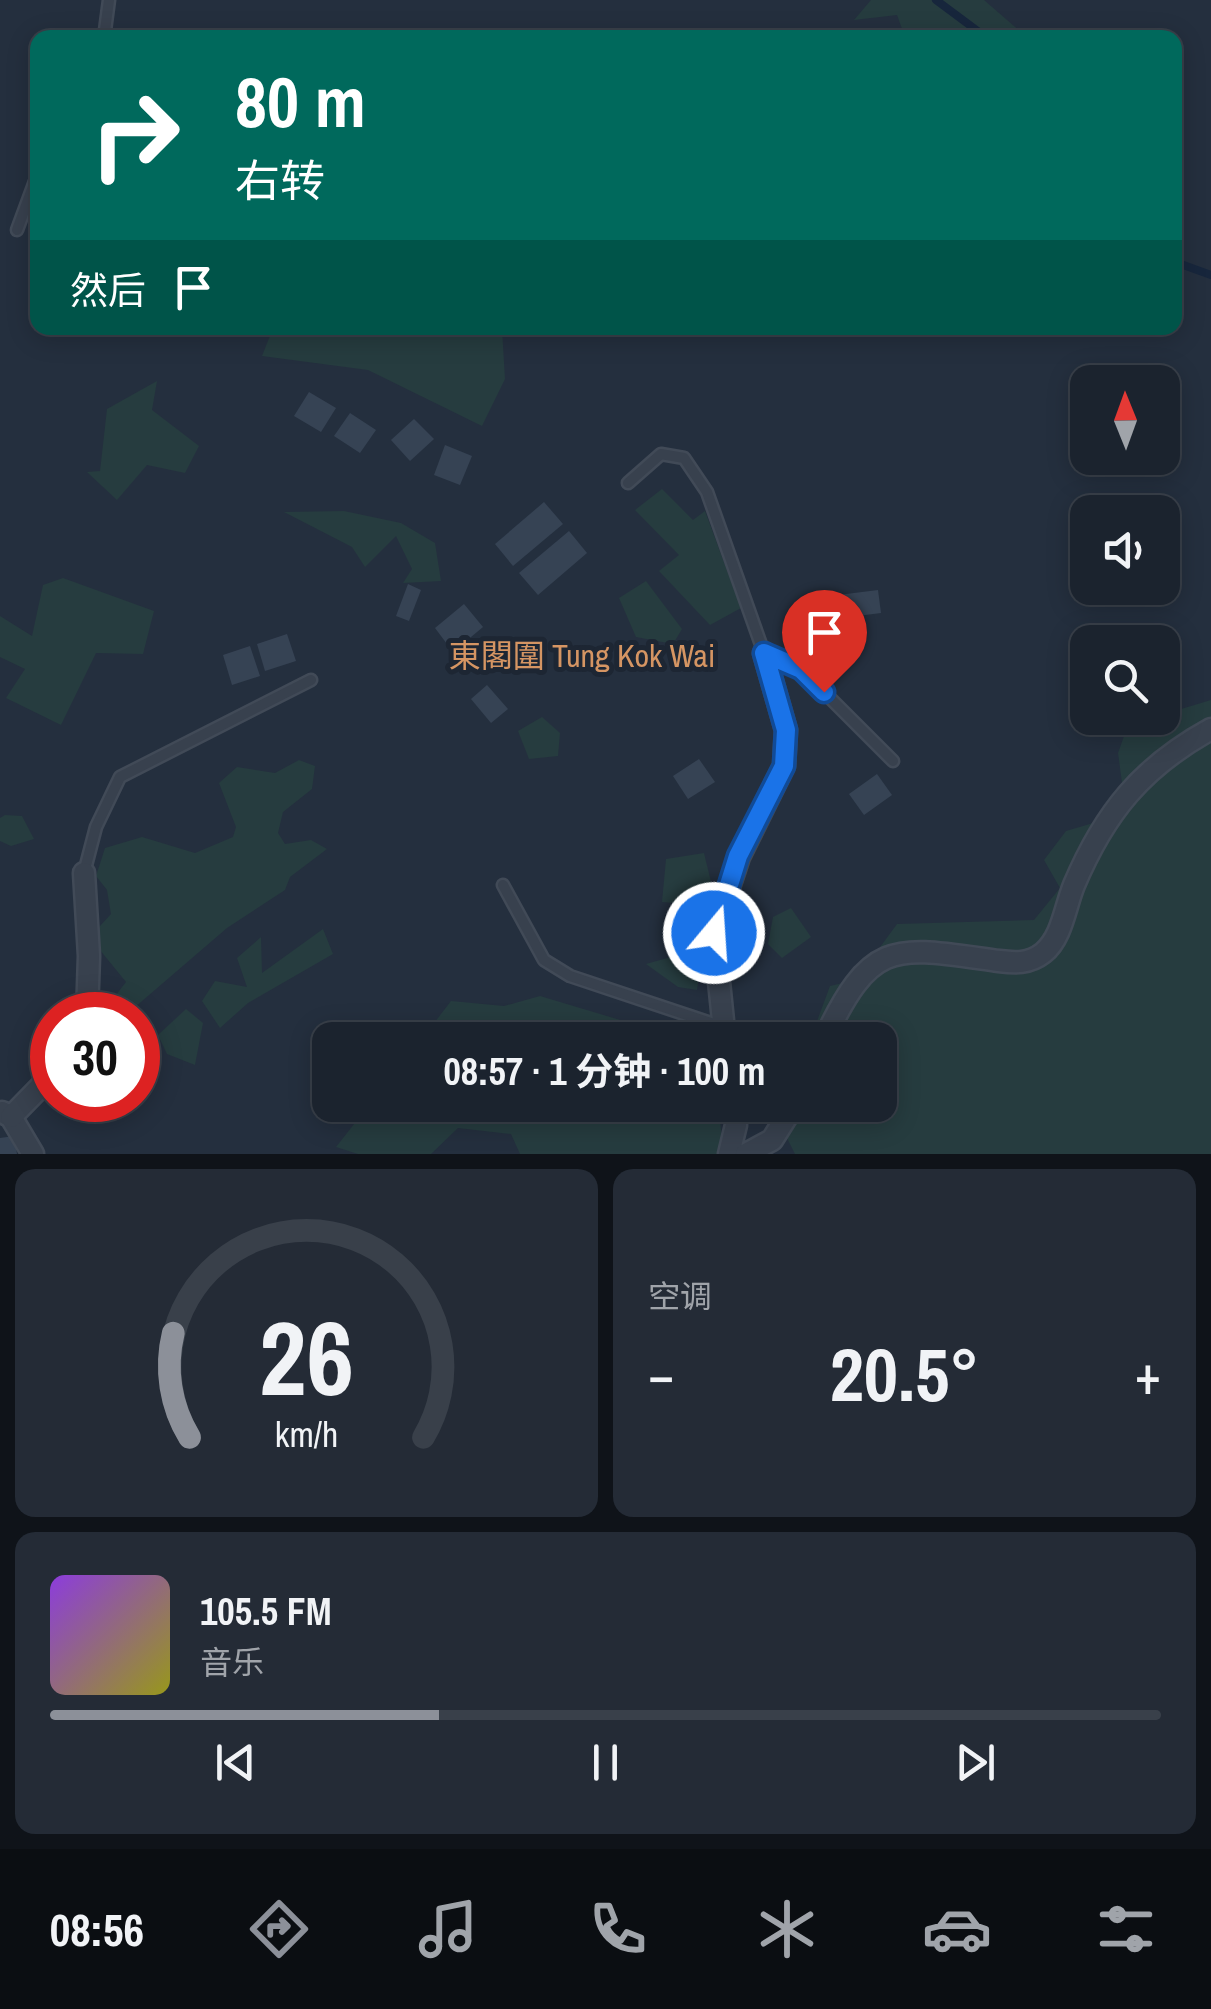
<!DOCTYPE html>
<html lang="zh">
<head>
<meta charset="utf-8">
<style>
	body { margin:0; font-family:"Archivo Narrow","Noto Sans SC",sans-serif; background:#242b36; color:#f1f3f6; height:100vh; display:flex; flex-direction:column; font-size:38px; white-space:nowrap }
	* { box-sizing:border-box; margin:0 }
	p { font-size:32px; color:#a0a4aa }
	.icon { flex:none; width:55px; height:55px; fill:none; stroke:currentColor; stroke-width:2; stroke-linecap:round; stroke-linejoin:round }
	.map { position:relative; height:1154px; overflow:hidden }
	.side { display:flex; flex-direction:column; gap:15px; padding:15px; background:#0f1319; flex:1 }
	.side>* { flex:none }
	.hud { position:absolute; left:30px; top:30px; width:1152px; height:305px; border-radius:20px; box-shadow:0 5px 25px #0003,0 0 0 2px #39404a; background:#00695c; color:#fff; overflow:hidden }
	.needle { width:65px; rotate:359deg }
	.controls { position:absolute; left:1070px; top:365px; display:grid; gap:20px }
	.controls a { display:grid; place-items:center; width:110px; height:110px; border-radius:20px; background:#1b232e; box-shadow:0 5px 25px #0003,0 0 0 2px #39404a; font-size:50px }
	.speed { position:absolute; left:30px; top:992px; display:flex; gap:20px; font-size:50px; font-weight:700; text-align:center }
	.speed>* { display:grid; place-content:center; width:130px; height:130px; border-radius:50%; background:#1b232e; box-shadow:0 5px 25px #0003,0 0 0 2px #39404a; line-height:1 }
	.speed .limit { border:15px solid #d22; background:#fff; color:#111 }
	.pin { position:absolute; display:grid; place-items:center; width:85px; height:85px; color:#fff; margin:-102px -42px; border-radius:50% 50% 50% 0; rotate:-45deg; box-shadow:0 0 10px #0007 }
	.pin .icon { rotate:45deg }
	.me { position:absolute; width:110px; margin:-55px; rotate:18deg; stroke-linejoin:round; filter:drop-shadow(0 0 8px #0008) }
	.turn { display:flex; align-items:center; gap:35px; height:210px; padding:0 40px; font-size:45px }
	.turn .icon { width:130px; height:130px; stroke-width:2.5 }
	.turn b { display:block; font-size:70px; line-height:85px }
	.then { display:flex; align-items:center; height:95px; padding:0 40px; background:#0003; gap:20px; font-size:38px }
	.big { font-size:75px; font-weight:700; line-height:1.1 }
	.side .widget { flex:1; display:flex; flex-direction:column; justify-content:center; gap:15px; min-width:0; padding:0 35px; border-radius:20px; background:#242b36 }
	.side .dial { align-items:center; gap:0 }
	.dial svg { height:260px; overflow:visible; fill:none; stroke:#39404a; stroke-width:7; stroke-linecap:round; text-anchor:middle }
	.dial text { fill:#f1f3f6; stroke:none }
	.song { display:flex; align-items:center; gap:30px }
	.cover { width:120px; height:120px; border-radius:15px; background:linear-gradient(135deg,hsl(270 70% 55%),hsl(60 70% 35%)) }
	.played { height:10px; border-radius:5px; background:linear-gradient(90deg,#8c9099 35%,#39404a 35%) }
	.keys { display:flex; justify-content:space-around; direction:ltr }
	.heat { display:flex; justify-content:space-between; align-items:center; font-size:55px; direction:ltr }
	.side .tiles { flex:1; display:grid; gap:15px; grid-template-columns:1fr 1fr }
	.widget:last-child { grid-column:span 2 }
	.trip { position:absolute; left:312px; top:1022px; width:585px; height:100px; border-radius:20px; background:#1b232e; box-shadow:0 5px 25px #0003,0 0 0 2px #39404a; font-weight:700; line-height:100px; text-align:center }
	.tab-bar { display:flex; height:160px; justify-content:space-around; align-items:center; background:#0b0e12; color:#a0a4aa }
	.tab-bar .icon { width:70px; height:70px }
	.tab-bar .active { color:#8c9099 }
	.tab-bar b { font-size:45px; color:#f1f3f6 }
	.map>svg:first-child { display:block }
	.green { fill:#263c3f }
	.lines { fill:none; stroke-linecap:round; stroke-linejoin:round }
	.stream { stroke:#17263c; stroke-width:8 }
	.building { fill:#364354 }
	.service-casing { stroke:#414a57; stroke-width:15 }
	.minor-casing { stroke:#414a57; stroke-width:25 }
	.service { stroke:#38414e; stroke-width:10 }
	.minor { stroke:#38414e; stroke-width:20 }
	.route-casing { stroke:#114b97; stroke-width:25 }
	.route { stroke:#1a73e8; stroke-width:18 }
	.labels { text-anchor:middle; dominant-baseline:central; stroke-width:10; stroke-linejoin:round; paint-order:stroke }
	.quarter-label { font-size:32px; fill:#d59563; stroke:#1d2633 }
</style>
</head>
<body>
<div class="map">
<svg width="1211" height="1154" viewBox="0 0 1211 1154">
	<rect width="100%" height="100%" fill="#242f3e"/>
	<g class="green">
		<polygon points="871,0 984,0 1021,32 1054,37 905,37 897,15 854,20"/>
		<polygon points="273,328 502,328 505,379 482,426 368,370 262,356"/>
		<polygon points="157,381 152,410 199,446 185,473 147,465 117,500 87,472 100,471 107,409"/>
		<polygon points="662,489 693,520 705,511 741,608 710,625 659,571 679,555 635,510"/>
		<polygon points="344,511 401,523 435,543 441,581 403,583 412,569 396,536 365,567 352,547 284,512"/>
		<polygon points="63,578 154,611 143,654 96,653 61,725 6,698 25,669 0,657 0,616 32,636 43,585"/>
		<polygon points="646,581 682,629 673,644 636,637 619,598"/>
		<polygon points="1211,700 1211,1154 795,1154 776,1116 778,1105 880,1105 880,1040 810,1040 830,986 856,980 897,924 1034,920 1060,888 1044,860 1066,831 1100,821 1123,790 1118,753 1128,725"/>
		<polygon points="542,717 560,733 558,756 529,759 518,731"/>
		<polygon points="299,760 315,766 312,789 283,812 278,833 285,844 311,840 327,849 290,877 285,890 227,928 127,1014 112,1000 126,982 95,944 100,926 111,914 107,890 96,876 105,848 142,837 195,853 233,837 236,827 219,783 237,767 275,773"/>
		<polygon points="5,815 22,816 34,839 11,846 0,841 0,818"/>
		<polygon points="704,853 712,886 701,905 662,902 666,859"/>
		<polygon points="791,908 811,937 782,958 768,944 773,917"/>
		<polygon points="323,929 333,954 248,1003 220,1028 202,1001 215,981 247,987 237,958 261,937 262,973"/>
		<polygon points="692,951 702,959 697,990 678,987 646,964"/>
		<polygon points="540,996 687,1040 421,1040 451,1001 504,1006"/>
		<polygon points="186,1009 203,1023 195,1065 167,1054 158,1035"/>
		<polygon points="369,1105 718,1105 724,1154 520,1154 511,1134 458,1128 431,1154 358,1154 336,1147"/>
	</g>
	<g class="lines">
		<g class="stream">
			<polyline points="936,0 987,38"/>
			<polyline points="1175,262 1211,275"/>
		</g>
	</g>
	<g class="building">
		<polygon points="309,392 336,408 321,432 294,416"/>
		<polygon points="350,413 376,430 360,453 334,436"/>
		<polygon points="414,419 434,439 410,461 391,440"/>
		<polygon points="445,445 472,456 460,485 434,475"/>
		<polygon points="544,502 563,524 513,566 495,544"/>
		<polygon points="569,531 587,553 538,595 519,573"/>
		<polygon points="408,584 421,590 409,621 396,616"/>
		<polygon points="878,590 881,613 842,618 838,595"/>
		<polygon points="464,604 483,627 453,652 435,628"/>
		<polygon points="287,634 296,661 265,671 257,644"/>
		<polygon points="250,646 260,676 232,685 223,655"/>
		<polygon points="487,685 508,709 491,723 471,699"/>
		<polygon points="699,759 715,782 688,799 673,776"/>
		<polygon points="877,774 892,795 864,815 849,794"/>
		<polygon points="14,1136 17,1154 0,1154 0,1138"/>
	</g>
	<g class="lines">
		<defs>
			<g id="service">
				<polyline points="104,38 109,0"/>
				<polyline points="17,230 38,173"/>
				<polyline points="628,483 661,454 684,458 707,492 764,653 801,669 893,761"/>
				<polyline points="84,873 96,827 120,777 311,680"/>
				<polyline points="503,885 544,960 570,976 723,1027"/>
			</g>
			<g id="minor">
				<polyline points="84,873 89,956 87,1015"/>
				<polyline points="725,1040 714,933 739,857 784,766 786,730 764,653"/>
				<path d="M824,1040C872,936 896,947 999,961C1015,963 1029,964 1043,953C1062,938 1065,907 1074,885C1105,812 1142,767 1211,729"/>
				<polyline points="2,1112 11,1117 33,1154"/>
				<polyline points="11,1117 52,1075"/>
				<polyline points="729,1154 736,1125 734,1105"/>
				<polyline points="746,1154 772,1140 794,1105"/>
			</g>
		</defs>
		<use href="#service" class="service-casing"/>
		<use href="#minor" class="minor-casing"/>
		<use href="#service" class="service"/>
		<use href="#minor" class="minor"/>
	</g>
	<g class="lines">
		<defs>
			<polyline id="route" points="714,933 738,856 784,766 786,730 764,653 801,669 824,692"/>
		</defs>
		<use href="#route" class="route-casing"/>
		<use href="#route" class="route"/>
	</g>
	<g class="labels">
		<g class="quarter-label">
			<text x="582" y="655">東閣圍 Tung Kok Wai</text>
		</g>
	</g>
</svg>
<div class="controls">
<a><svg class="needle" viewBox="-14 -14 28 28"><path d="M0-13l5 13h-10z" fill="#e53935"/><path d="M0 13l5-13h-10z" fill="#a0a4aa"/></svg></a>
<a><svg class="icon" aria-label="sound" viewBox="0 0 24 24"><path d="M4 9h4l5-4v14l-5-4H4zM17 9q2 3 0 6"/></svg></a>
<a><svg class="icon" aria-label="search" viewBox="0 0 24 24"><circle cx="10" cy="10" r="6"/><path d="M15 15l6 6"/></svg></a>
</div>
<div class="speed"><div class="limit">30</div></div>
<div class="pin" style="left:824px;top:692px;background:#d93025"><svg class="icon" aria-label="arrive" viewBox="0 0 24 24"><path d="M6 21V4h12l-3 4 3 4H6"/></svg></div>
<svg class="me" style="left:714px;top:933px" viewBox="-20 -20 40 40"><circle r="17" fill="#1a73e8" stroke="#fff" stroke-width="3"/><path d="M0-11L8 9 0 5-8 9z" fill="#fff"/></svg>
<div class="trip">08:57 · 1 分钟 · 100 m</div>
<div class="hud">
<div class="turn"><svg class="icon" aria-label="right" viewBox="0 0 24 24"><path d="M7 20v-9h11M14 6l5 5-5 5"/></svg><div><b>80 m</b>右转</div></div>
<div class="then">然后<svg class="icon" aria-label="arrive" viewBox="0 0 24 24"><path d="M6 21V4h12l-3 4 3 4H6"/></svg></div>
</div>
</div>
<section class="side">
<div class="tiles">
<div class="widget dial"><svg viewBox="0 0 100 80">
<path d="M14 69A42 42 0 1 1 86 69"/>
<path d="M14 69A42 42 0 0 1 9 37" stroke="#8c9099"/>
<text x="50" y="56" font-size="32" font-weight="700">26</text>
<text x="50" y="72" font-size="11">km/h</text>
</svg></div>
<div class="widget"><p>空调</p>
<div class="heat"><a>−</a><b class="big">20.5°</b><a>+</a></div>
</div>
<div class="widget">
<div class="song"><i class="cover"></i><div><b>105.5 FM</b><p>音乐</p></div></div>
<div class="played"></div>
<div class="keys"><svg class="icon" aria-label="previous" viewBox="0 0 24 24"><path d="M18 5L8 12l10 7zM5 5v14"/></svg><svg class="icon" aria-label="pause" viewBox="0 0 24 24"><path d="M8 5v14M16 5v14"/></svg><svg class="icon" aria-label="next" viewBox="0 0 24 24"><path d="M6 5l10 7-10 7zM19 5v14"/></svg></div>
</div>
</div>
</section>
<nav class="tab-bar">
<b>08:56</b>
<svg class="icon active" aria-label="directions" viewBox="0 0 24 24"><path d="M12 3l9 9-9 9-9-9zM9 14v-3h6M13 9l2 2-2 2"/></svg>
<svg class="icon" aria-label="music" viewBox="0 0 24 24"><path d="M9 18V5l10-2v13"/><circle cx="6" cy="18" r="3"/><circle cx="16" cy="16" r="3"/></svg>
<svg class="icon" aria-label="phone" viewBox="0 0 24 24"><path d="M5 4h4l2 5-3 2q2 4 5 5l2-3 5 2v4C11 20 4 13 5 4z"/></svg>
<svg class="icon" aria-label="climate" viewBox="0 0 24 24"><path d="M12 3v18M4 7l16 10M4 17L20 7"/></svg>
<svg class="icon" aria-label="car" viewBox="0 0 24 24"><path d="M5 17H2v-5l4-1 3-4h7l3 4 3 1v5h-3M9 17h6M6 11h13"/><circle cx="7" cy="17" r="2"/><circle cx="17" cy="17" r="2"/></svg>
<svg class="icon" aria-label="filters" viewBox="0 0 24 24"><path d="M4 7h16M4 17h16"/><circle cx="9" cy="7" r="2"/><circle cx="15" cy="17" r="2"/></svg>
</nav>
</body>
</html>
